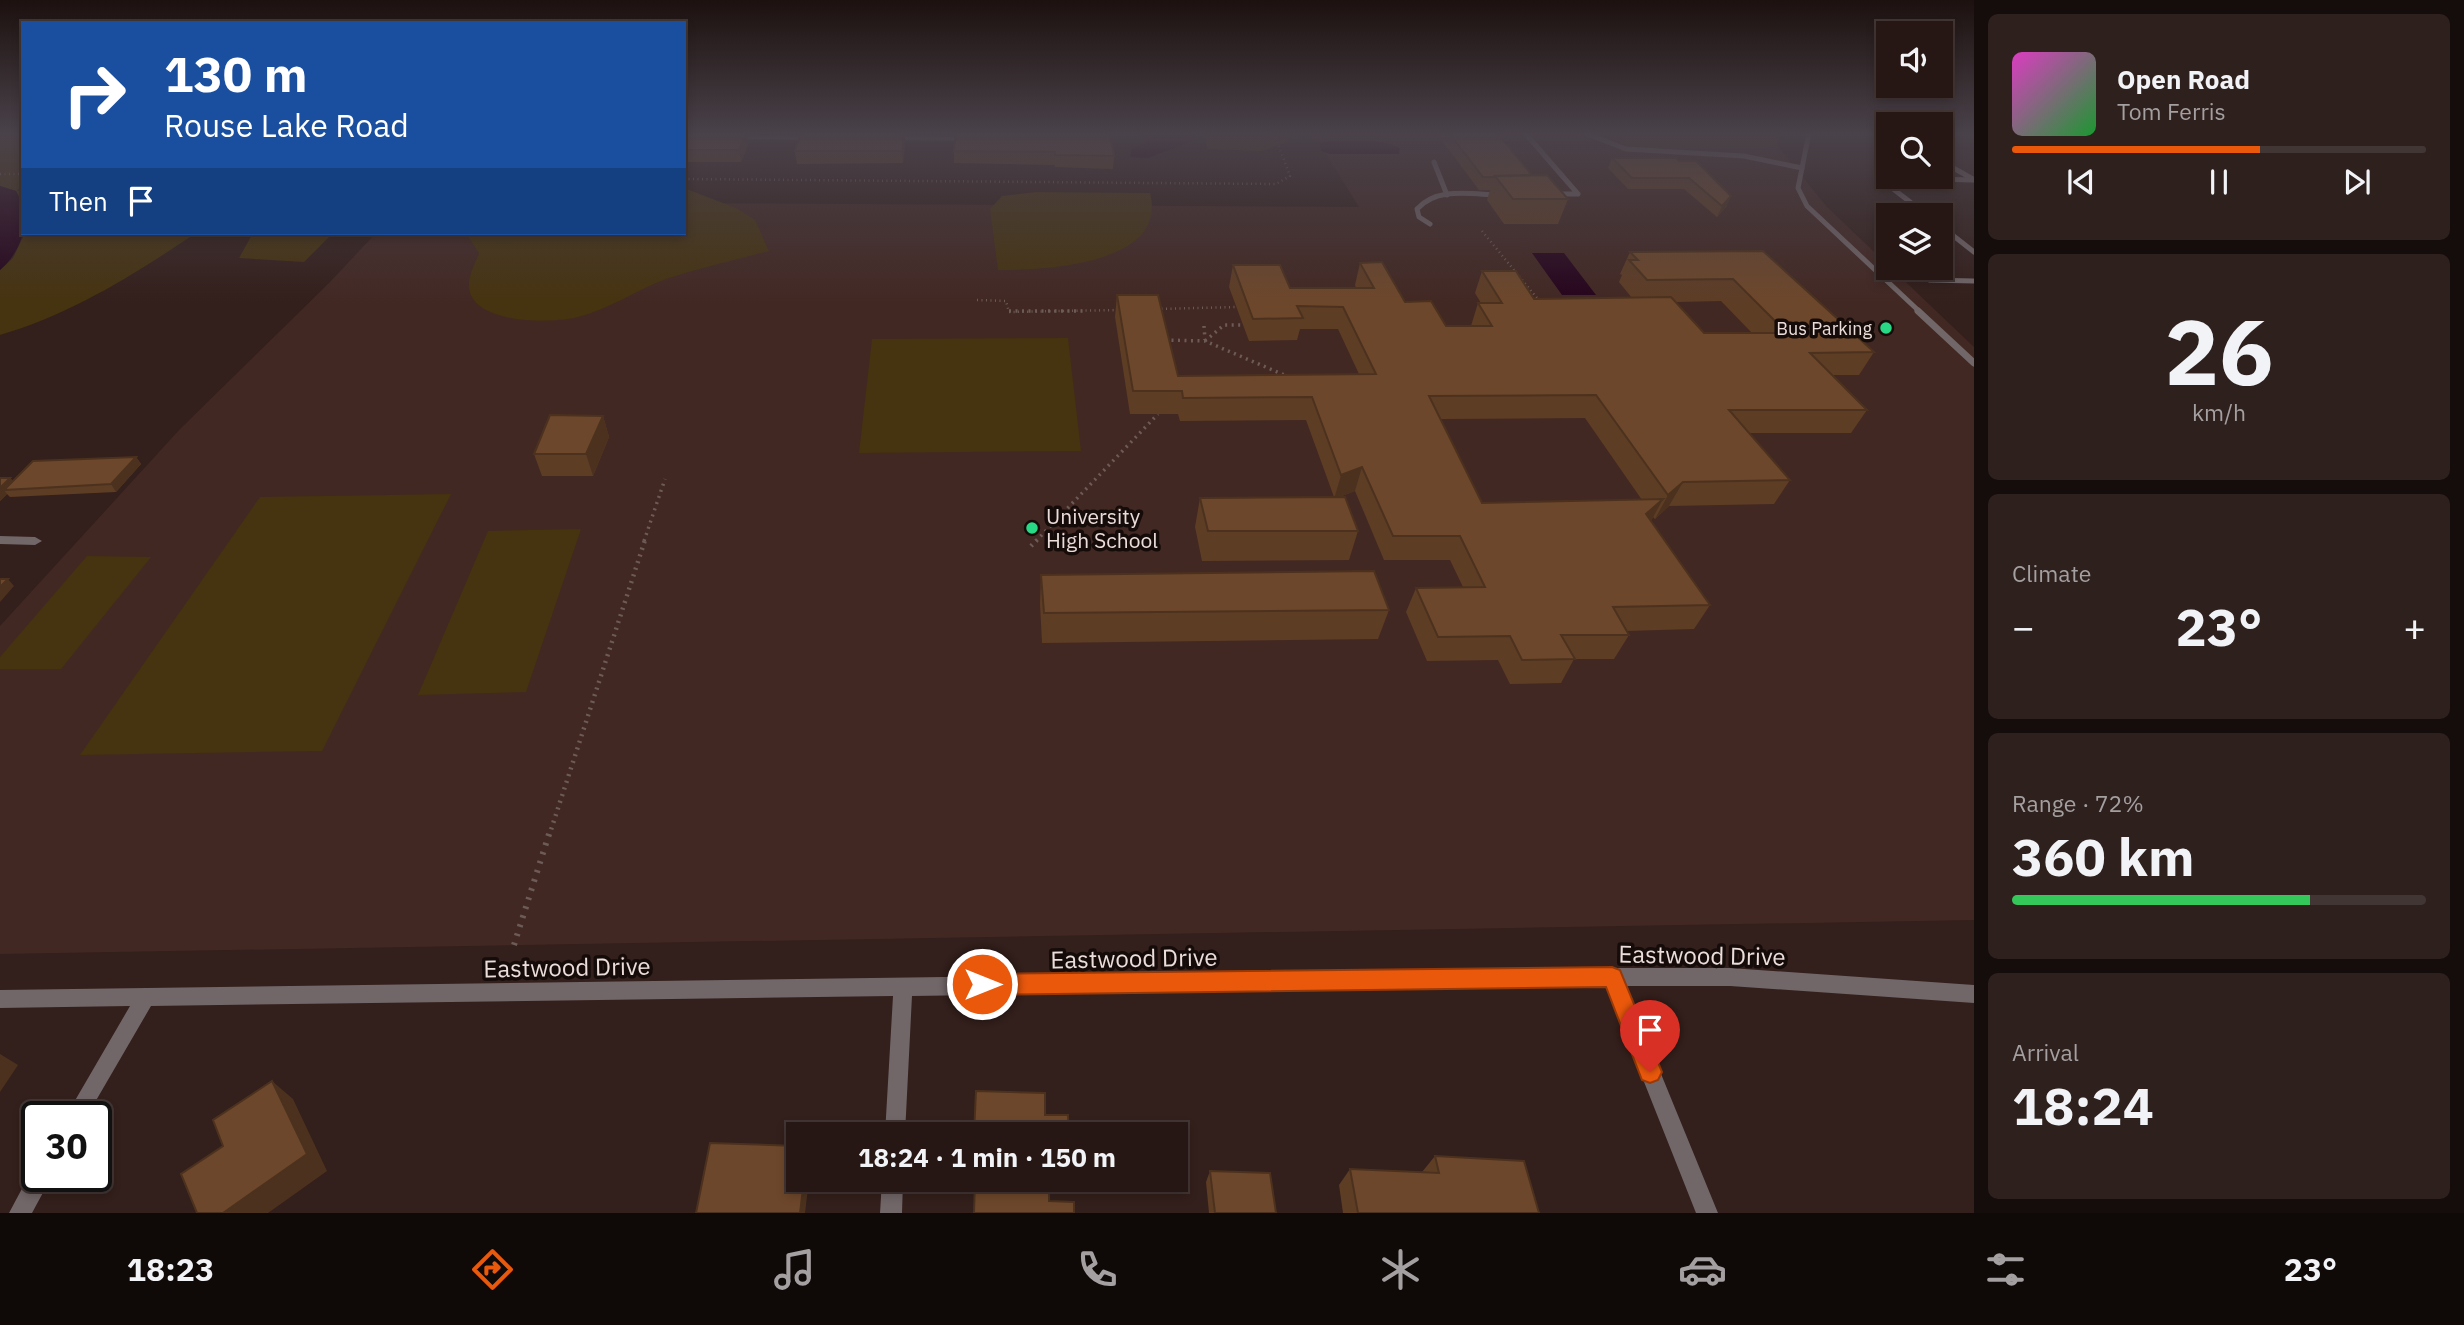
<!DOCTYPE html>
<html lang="en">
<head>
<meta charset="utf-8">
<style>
	body { margin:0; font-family:"IBM Plex Sans",sans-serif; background:#2e201d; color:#f1f3f6; height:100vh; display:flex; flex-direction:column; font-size:26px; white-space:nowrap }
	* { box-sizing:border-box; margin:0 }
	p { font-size:23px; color:#a49fa0 }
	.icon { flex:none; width:38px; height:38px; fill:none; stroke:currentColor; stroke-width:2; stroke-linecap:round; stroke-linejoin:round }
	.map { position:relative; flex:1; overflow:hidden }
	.sheet { display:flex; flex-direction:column; gap:14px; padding:14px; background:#150d0b; width:490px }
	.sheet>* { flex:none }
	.guide { position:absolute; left:21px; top:21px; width:665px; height:214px; border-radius:0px; box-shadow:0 4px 10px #0003,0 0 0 2px #423634; background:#1a4fa0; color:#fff; overflow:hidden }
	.fabs { position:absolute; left:1876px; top:21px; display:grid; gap:14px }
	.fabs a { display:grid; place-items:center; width:77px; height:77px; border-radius:0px; background:#261714; box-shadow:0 4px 10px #0003,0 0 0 2px #423634; font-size:35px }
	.speed { position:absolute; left:21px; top:1101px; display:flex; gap:14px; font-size:35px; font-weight:700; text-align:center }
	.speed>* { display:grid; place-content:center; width:91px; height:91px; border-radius:50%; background:#261714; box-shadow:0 4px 10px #0003,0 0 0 2px #423634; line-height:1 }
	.speed .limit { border:4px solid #111; border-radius:10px; background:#fff; color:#111 }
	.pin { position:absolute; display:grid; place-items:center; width:60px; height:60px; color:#fff; margin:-72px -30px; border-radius:50% 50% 50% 0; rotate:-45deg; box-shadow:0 0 7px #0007 }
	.pin .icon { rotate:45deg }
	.me { position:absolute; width:77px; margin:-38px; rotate:90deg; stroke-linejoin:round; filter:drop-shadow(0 0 5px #0008) }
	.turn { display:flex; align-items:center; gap:24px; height:147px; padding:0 28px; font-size:32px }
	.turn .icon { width:91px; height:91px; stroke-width:2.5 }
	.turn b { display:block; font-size:49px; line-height:60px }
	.then { display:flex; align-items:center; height:66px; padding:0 28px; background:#0003; gap:14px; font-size:26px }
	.big { font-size:52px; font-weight:800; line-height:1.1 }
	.sheet .widget { flex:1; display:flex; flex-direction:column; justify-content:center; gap:10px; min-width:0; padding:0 24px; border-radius:10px; background:#2e201d }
	.sheet .dial { align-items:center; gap:0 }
	.dial b { font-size:91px; line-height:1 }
	.song { display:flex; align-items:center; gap:21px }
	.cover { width:84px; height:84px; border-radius:10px; background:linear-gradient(135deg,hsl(310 70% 55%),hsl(130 70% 35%)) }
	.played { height:7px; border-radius:4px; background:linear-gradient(90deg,#ea580c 60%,#423634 60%) }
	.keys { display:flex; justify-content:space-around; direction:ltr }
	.heat { display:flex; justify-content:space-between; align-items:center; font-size:38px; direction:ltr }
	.charge { height:10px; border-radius:5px; background:linear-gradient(90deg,#34c759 72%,#423634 0) }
	.trip { position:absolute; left:786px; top:1122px; width:402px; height:70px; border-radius:0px; background:#261714; box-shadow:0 4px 10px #0003,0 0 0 2px #423634; font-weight:800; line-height:70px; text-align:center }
	.tabs { display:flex; height:112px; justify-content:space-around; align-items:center; background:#0f0908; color:#a49fa0 }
	.tabs .icon { width:49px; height:49px }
	.tabs .current { color:#ea580c }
	.tabs b { font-size:32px; color:#f1f3f6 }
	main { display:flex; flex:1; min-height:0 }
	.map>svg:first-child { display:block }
	.built { fill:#422823 }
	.green { fill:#46330f }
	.water { fill:#26041c }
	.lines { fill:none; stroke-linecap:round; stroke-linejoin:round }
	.path-far3 { stroke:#6d5b57; stroke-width:2.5; stroke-dasharray:1 3.5; stroke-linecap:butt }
	.path-far2 { stroke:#6d5b57; stroke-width:3.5; stroke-dasharray:2 4.5; stroke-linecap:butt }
	.path-far1 { stroke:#6d5b57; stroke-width:4.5; stroke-dasharray:2 5; stroke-linecap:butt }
	.path { stroke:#6d5b57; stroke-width:6; stroke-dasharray:2.5 7; stroke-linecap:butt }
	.service-far1 { stroke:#716668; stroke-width:5 }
	.service { stroke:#716668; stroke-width:7 }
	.minor { fill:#716668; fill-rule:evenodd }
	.wall { fill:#5e3d25; fill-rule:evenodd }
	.shaded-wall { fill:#4c321e }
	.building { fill:#6d472b; stroke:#4c321e; stroke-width:2 }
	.route { fill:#ea580c; stroke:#983908; stroke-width:2 }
	.poi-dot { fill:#28d885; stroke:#150c0a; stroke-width:2.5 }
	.labels { text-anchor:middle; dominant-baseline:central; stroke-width:7; stroke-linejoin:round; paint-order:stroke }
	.far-poi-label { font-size:18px; fill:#ebddda; stroke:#150c0a; text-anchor:end }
	.poi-label { font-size:21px; fill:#ebddda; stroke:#150c0a; text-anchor:start }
	.near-street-label { font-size:24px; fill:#ebddda; stroke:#150c0a }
</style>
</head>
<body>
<main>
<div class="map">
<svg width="1974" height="1213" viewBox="0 0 1974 1213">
	<rect width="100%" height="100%" fill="#331f1b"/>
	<polygon class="built" points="1308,133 1594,133 1632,148 1766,148 1777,145 1826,206 1974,347 1974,920 0,954 0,626 180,429 330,282 376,233 684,233 684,203 1359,207 1319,143"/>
	<g class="green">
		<polygon points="0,133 23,133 23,183 17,191 23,191 23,203 16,191 0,186"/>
		<polygon points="1203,133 1314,133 1262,151 1208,149"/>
		<polygon points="1594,133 1782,133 1777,145 1766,148 1632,148"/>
		<path d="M684,188L736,208L755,220L769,251C735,260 700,268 666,279C636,290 610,309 578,317C552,324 466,325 469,283C469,274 476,262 479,253L466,233H684Z"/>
		<path d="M1036,192L1150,193C1169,265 1044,270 998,270L990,209L1002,196Z"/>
		<path d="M25,233H196C135,274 72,314 0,335V270L13,258Z"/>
		<polygon points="253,233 333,233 304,262 239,258"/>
		<polygon points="1068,338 1081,451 859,453 872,339"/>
		<polygon points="451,494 322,751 80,755 260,497"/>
		<polygon points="581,529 526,692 418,695 488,531"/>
		<polygon points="87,556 151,557 61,669 0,669 0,657"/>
	</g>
	<g class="water">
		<polygon points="1140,133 1197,133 1193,141 1148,158 1130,157 1131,149 1146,143"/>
		<path d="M1329,141C1351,142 1381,137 1400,148L1399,154H1329L1321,151L1319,143Z"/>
		<path d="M0,186L16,191C32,219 23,250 0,270Z"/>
		<polygon points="1532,253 1564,253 1596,295 1562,295"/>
	</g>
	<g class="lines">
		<g class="path-far3">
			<polyline points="0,174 23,174"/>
			<polyline points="684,179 1276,184 1290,176 1274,133"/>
			<polyline points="1482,231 1541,303"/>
			<polyline points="977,300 1006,301 1009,312 1120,310"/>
			<polyline points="1157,309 1236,307"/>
		</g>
		<g class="path-far2">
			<polyline points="1009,311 1086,311"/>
			<polyline points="1204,326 1205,340"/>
			<polyline points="1165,340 1205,341 1289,377"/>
			<polyline points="1205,341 1224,325 1243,325"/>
			<polyline points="644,541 665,479"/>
			<polyline points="1036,541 1158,414"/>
		</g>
		<g class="path-far1">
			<polyline points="1031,546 1037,540"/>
			<polyline points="549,836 645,540"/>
		</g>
		<polyline class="path" points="514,945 549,834"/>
		<g class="service-far1">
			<polyline points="1525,133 1578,194 1553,194"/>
			<polyline points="1585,133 1626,149 1744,156 1802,168"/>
			<polyline points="1809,133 1798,188 1807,206 1920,312"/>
			<polyline points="1872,133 1888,140"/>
			<polyline points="1941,161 1973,179"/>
			<polyline points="1434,162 1447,195"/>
			<polyline points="1927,215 1888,185 1888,181 1894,178 1974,180"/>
			<path d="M1430,224L1419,217L1417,209C1437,187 1470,194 1497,195"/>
			<polyline points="1941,226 1974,252"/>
			<polyline points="1929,280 1974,281"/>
		</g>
		<polyline class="service" points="1918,311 1974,363"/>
		<g class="minor">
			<polygon points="727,135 818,136 822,138 818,140 730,139 727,139"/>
			<polygon points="884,136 972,137 976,139 972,141 887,140 884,140"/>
			<polygon points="0,536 35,537 42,541 35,545 0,544"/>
			<polygon points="1612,968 1730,968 1974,985 1974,1003 1730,986 1625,986 1718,1213 1696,1213 1606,986 912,996 905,1134 885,1134 893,996 151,1006 87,1116 66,1116 130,1006 0,1008 0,990"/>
			<polygon points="37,1167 37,1176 52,1176 32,1213 9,1213 33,1168"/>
			<polygon points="882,1180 903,1180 902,1213 880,1213"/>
		</g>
	</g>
	<g class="wall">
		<polygon points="684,133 749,142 741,162 684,162"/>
		<polygon points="801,133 906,133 905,134 905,143 903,163 797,164 795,151"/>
		<polygon points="956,133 1114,156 1113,169 1055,167 1055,165 954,163 954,151"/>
		<polygon points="1441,133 1497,133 1532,175 1568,199 1558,224 1504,224 1487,200 1490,190 1479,190 1440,138"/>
		<polygon points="1612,158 1679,161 1731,196 1726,207 1717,217 1684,189 1628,189 1608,168"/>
		<path d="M1763,251L1874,352L1859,375H1833L1867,410L1851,433H1749L1790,480L1774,504L1669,506L1655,519L1653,517L1651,521L1710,605L1694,629L1626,631L1629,635L1614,659H1574L1561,683L1510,684L1498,660L1427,661L1406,612L1416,588L1463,587L1450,560H1384L1355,491L1339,497L1358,531L1349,560L1202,561L1195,527L1200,498L1334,497L1306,420L1180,421L1178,414H1130L1115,317L1117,295L1178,376L1359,374L1338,329H1300L1297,340L1249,341L1229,287L1233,265L1290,288H1356L1355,285L1360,263L1405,302L1446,326H1471L1478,303H1481L1475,293L1482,271L1534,299L1632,298L1619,282L1622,275L1620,274L1630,252ZM1721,301L1752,333H1704L1676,302ZM1585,418L1642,500L1482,503L1440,419Z"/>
		<polygon points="603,416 609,437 593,476 542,476 534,454"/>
		<polygon points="136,457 141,464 116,492 10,497 7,494 0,501 0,478 10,478 13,481"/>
		<polygon points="1041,575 1389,610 1378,639 1042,643 1040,604"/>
		<polygon points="1435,1156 1539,1213 1343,1213 1339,1185 1350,1169 1422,1172"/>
		<polygon points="1210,1171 1276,1213 1209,1213 1206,1182"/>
	</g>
	<g class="shaded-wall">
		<polygon points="746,133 748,133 749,142 741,162 739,150"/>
		<polygon points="905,133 905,143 903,163 902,151"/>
		<polygon points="1731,196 1726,207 1717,217 1722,206"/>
		<polygon points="603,416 609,437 593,476 586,454"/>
		<polygon points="136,457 141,464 116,492 111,484"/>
		<polygon points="1362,467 1355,491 1334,499 1341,475"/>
		<polygon points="10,478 16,485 4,490 7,494 0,501 0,488"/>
		<polygon points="1683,482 1669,506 1655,519 1668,495"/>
		<polygon points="1663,499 1650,523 1646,514"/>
		<polygon points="8,579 14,586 0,602 0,587"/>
		<polygon points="0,1054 18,1065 0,1092"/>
		<polygon points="272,1081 293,1099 327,1171 268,1213 223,1213"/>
		<polygon points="804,1180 809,1180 805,1213 800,1213"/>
	</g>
	<g class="building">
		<polygon points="684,133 746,133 739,150 684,150"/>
		<polygon points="801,133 904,133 902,151 795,151"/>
		<polygon points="956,133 1109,133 1114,156 1055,155 1055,152 954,151"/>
		<polygon points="1449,133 1497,133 1532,175 1495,176 1494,177 1483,177"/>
		<polygon points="1612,158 1676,158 1679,161 1696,161 1731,196 1722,206 1689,178 1632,178"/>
		<polygon points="1547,175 1568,199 1513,199 1495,176"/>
		<polygon points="1763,251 1874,352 1810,353 1867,410 1729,410 1790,480 1683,482 1668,495 1596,395 1429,396 1482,503 1663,499 1646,514 1710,605 1613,607 1629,635 1561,635 1575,659 1522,660 1510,636 1438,637 1416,588 1485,587 1460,536 1393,536 1362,467 1341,475 1312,397 1183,398 1182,391 1133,391 1117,295 1158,295 1178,376 1376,374 1343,307 1297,306 1303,318 1253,319 1233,265 1280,265 1290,288 1374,288 1360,263 1382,262 1405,302 1431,301 1446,326 1492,326 1478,303 1502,303 1482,271 1516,271 1534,299 1671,297 1704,333 1787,333 1733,279 1647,280 1629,260 1638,260 1630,252"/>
		<polygon points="550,415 603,416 586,454 534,454"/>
		<polygon points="136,457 111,484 4,490 33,461"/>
		<polygon points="0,478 10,478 0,488"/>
		<polygon points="1345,497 1358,531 1208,531 1200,498"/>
		<polygon points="1374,571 1389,610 1044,613 1041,575"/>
		<polygon points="0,579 8,579 0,587"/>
		<polygon points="272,1081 307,1154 223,1213 197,1213 181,1174 223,1146 213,1120"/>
		<polygon points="976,1091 1045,1093 1045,1115 1068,1115 1069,1134 974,1134"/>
		<polygon points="710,1143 798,1146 798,1180 804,1180 800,1213 696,1213"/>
		<polygon points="1435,1156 1524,1161 1539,1213 1358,1213 1350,1169 1439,1173"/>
		<polygon points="1210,1171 1270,1173 1276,1213 1215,1213"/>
		<polygon points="975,1180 1049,1180 1049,1201 1074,1202 1074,1213 974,1213"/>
	</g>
	<linearGradient id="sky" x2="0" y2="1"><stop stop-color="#1c110f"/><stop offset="0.44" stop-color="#4a424a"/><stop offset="1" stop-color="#4a424a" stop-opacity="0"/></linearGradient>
	<rect width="1974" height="303" fill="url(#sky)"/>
	<polygon class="route" points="1612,967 1620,970 1662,1072 1658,1080 1650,1083 1642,1080 1606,987 982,995 974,992 971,984 974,977 982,974"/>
	<g class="poi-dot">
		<circle cx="1886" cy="328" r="7"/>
		<circle cx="1032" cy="528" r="7"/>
	</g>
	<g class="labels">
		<g class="far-poi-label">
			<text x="1872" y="328">Bus Parking</text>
		</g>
		<g class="poi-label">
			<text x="1046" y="516">University<tspan x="1046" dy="24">High School</tspan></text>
		</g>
		<g class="near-street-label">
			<text transform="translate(1702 955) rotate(1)">Eastwood Drive</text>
			<text transform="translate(1134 958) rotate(-1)">Eastwood Drive</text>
			<text transform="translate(567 967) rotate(-1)">Eastwood Drive</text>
		</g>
	</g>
</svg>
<div class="fabs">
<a><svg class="icon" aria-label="sound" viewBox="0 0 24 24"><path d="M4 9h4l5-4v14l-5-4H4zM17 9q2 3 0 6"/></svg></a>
<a><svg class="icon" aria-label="search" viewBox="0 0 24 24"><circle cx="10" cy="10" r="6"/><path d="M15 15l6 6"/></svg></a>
<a><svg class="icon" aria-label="layers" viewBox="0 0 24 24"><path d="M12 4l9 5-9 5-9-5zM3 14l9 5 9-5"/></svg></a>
</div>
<div class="speed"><div class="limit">30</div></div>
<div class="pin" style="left:1650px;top:1072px;background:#d93025"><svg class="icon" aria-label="arrive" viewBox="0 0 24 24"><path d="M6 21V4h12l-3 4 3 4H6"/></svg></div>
<svg class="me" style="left:982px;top:984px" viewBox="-20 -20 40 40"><circle r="17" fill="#ea580c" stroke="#fff" stroke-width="3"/><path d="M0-11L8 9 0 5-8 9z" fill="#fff"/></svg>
<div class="trip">18:24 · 1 min · 150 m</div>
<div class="guide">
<div class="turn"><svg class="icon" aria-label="right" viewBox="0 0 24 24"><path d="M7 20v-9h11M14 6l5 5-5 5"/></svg><div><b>130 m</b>Rouse Lake Road</div></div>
<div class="then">Then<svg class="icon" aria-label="arrive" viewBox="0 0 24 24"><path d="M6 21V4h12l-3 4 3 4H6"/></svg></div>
</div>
</div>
<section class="sheet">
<div class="widget">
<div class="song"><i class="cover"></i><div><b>Open Road</b><p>Tom Ferris</p></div></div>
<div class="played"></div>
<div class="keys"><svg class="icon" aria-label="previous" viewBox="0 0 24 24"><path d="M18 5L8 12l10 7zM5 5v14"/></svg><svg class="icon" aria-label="pause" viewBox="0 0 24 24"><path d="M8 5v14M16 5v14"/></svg><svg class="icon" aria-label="next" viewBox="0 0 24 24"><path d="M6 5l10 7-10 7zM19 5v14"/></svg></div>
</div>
<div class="widget dial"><b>26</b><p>km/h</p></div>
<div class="widget"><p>Climate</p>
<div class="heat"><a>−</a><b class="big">23°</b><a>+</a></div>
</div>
<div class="widget"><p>Range · 72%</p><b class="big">360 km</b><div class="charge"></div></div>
<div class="widget"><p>Arrival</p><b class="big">18:24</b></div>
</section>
</main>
<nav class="tabs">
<b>18:23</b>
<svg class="icon current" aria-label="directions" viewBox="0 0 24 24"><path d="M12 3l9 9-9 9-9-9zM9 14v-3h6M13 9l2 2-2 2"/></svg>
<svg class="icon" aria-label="music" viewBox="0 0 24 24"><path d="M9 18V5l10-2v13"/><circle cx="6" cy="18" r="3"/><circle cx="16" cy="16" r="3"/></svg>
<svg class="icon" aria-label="phone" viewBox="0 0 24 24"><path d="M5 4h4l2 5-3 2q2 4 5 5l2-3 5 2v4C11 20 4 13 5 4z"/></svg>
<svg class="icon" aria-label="climate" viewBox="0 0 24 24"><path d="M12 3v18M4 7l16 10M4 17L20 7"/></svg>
<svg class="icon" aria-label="car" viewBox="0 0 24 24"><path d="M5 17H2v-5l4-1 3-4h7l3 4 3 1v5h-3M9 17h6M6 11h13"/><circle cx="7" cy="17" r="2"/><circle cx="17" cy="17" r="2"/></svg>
<svg class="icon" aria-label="filters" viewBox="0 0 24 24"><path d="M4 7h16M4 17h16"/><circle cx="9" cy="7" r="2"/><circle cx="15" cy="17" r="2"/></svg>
<b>23°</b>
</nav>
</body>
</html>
